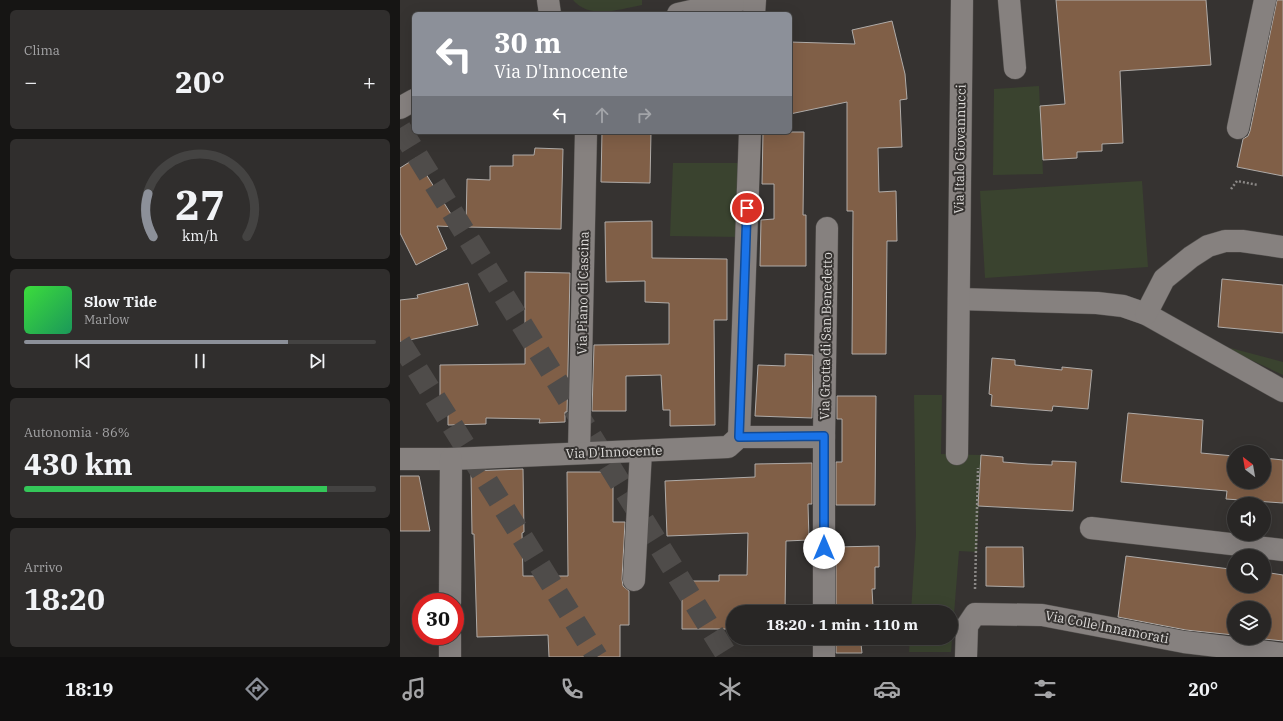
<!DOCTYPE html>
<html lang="it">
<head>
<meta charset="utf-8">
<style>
	body { margin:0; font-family:"IBM Plex Serif",serif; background:#302e2d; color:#f1f3f6; height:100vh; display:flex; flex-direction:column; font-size:15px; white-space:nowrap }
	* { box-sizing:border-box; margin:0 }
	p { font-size:13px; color:#a5a5a7 }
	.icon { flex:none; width:22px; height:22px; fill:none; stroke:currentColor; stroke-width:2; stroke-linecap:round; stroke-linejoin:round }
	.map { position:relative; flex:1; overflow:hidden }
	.details { display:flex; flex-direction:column; gap:10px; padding:10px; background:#161514; width:400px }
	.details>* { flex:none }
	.banner { position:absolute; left:12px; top:12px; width:380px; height:122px; border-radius:6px; box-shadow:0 4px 16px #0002,0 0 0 1px #444342; background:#8c9099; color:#fff; overflow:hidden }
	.needle { width:26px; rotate:329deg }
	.tools { position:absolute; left:827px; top:445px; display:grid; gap:8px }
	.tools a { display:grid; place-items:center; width:44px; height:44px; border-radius:50%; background:#282625; box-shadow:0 4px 16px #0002,0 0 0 1px #444342; font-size:20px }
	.speed { position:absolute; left:12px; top:593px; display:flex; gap:8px; font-size:20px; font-weight:700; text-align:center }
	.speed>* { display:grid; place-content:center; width:52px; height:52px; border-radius:50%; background:#282625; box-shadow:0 4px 16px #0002,0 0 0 1px #444342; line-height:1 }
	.speed .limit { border:6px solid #d22; background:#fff; color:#111 }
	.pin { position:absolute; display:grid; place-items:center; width:34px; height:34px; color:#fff; margin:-17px; border:2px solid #fff; border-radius:50%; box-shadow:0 1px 4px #0007 }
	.me { position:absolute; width:44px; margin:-22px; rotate:0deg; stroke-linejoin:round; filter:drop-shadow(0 0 3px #0008) }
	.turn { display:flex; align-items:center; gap:14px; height:84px; padding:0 16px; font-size:18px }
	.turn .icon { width:52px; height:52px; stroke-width:2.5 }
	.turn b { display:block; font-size:28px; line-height:34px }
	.lanes { display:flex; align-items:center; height:38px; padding:0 16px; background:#0003; justify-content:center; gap:20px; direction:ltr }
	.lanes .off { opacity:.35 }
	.big { font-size:30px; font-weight:700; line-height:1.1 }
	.details .tile { flex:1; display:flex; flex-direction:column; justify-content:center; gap:6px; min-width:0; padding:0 14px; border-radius:6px; background:#302e2d }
	.details .dial { align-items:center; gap:0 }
	.dial svg { height:104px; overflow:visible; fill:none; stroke:#444342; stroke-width:7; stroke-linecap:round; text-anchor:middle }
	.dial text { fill:#f1f3f6; stroke:none }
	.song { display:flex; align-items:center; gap:12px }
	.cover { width:48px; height:48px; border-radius:6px; background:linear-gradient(135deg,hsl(120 70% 55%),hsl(150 70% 35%)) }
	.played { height:4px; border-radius:2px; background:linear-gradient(90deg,#8c9099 75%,#444342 75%) }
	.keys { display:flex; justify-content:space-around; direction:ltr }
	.heat { display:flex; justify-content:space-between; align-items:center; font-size:22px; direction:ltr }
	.charge { height:6px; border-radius:3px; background:linear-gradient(90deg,#34c759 86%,#444342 0) }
	.trip { position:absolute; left:326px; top:605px; width:232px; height:40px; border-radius:20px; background:#282625; box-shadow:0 4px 16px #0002,0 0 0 1px #444342; font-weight:700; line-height:40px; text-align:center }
	.dock { display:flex; height:64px; justify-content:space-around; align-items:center; background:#100f0f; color:#a5a5a7 }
	.dock .icon { width:28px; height:28px }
	.dock .on { color:#8c9099 }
	.dock b { font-size:18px; color:#f1f3f6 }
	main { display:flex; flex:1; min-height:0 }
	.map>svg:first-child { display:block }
	.green { fill:#3a432f }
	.building { fill:#805f47; stroke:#afaba8 }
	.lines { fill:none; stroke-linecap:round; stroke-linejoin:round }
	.highway-tunnel { stroke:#4f4c4a; stroke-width:22; stroke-dasharray:22 11; stroke-linecap:butt }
	.minor-casing { stroke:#54514f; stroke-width:23 }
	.path { stroke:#8b8886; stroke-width:2.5; stroke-dasharray:2 2; stroke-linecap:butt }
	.minor { stroke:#86817f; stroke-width:22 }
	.route-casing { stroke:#114b97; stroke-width:10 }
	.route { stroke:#1a73e8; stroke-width:7 }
	.labels { text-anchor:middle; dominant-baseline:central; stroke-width:4; stroke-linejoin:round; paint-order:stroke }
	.street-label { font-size:13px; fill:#dedcda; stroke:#363331 }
</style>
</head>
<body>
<main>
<section class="details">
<div class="tile"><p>Clima</p>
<div class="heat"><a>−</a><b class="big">20°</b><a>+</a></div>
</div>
<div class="tile dial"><svg viewBox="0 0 100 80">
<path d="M14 69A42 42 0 1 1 86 69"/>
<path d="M14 69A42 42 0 0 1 10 36" stroke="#8c9099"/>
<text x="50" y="56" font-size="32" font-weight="700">27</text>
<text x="50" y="72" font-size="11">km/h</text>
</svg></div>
<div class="tile">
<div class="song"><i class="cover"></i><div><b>Slow Tide</b><p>Marlow</p></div></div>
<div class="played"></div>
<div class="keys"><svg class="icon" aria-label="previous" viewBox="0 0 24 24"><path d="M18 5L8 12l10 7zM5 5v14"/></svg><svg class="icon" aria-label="pause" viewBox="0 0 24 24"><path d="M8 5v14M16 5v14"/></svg><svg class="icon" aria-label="next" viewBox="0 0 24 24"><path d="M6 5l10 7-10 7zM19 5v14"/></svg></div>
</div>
<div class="tile"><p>Autonomia · 86%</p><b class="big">430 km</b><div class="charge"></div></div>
<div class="tile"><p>Arrivo</p><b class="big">18:20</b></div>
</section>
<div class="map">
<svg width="883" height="657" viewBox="0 0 883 657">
	<rect width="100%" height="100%" fill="#363331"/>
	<g class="green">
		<path d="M173,0H242V5C220,9 190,20 173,0Z"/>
		<polygon points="639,86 643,174 593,175 594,89"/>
		<polygon points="273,163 340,163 340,237 270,236"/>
		<polygon points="742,181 748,267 585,278 580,191"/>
		<polygon points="819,345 883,362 883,375"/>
		<polygon points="514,395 542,395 541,454 581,455 577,552 559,551 551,652 509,652 510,638 551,638 551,612 511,612 516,535"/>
	</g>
	<g class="building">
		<polygon points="656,0 806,0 811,65 720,71 723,143 702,144 702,151 677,152 677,158 643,160 640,106 665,104"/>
		<polygon points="877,0 883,0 883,176 837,167 843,139 848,136 850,131"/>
		<polygon points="492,21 505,74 507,99 500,100 502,147 478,148 479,192 496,191 497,241 487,241 486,354 452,354 453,211 447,211 447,102 390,114 390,42 455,44 452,30"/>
		<polygon points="202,132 251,132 250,183 201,182"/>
		<polygon points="363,132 404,132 403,215 406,215 406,266 360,266 361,220 374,219 374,184 362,184"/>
		<polygon points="135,148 163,149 161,229 66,227 67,179 90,180 90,166 113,166 113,155 134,155"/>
		<polygon points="16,158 59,227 37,226 47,249 16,265 0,233 0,168"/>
		<polygon points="252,221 252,258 327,259 327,320 314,320 315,425 270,426 270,410 263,410 261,375 226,376 226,411 192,411 194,345 269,344 269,303 245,302 245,281 206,282 205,222"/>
		<polygon points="125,272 170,273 167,412 165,412 165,422 139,423 140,419 86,418 86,424 48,425 48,403 40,403 40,365 125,364"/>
		<polygon points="822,279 883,285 883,333 818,327"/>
		<polygon points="68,283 78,325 0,342 0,300 18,298 17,295"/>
		<polygon points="385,354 413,355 412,418 355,416 358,365 385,366"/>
		<polygon points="592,358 615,360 615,365 662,370 662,367 692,370 688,409 653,406 652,411 591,406 592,395 589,394"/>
		<polygon points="437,396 476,396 475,505 436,505 436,462 442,462 442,419 437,419"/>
		<polygon points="728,413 803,420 801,453 834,456 834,482 864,482 864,458 883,460 883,503 826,499 827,491 721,482"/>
		<polygon points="581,455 603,457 603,462 628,464 652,465 652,461 676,462 673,511 578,506"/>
		<polygon points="412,463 412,504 408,504 409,540 386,541 385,612 333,612 333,629 282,629 282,581 319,581 319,575 347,575 348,533 267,536 265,481 355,477 355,464"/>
		<polygon points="123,469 124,532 122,533 123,576 168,576 167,472 213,472 213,522 225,522 222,579 223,586 229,591 229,625 220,625 220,657 149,657 148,635 77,637 74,534 72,534 71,471"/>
		<polygon points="0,476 19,476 30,531 0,531"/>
		<polygon points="479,546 479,567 475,567 475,589 472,589 473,607 469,607 469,612 436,612 436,547"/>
		<polygon points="586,547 623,547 624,587 586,586"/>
		<polygon points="726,556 830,569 831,568 834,569 834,586 864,586 864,572 883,575 883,641 855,638 864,638 864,608 834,608 834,635 786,630 718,617"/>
		<polygon points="436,638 465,638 466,644 461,644 462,653 436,653"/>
	</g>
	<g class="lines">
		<g class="highway-tunnel">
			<polyline points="0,128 328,657"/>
			<polyline points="0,342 197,657"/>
		</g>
		<defs>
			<g id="minor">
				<polyline points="148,0 150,14"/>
				<polyline points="609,0 615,68"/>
				<polyline points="278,14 340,0"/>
				<polyline points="354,14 355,0"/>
				<polyline points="0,108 14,100"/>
				<polyline points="838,128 865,0"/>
				<polyline points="559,299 697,303 723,306 746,314 883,391"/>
				<polyline points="746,314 764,279 791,257 808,246 825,241 842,241 883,247"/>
				<polyline points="339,437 350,132"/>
				<polyline points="179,453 186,132"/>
				<polyline points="557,454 562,0"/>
				<polyline points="0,459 51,459 328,447 339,437 424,437"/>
				<polyline points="691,528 883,550"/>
				<polyline points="234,580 241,451"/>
				<polyline points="50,602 51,459"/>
				<polyline points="424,612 424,437 427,228"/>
				<polyline points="50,657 50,636"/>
				<polyline points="424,657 424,638"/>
				<polyline points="566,657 567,626 575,614 642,615 784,642 883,654"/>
			</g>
		</defs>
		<use href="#minor" class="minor-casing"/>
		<g class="path">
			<polyline points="831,189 837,181 858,185"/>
			<polyline points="575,589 578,468"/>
		</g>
		<use href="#minor" class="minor"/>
	</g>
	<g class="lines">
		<defs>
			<polyline id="route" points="347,208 339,437 424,436 424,548"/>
		</defs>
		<use href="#route" class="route-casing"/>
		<use href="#route" class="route"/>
	</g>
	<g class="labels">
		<g class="street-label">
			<text transform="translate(560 149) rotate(-89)">Via Italo Giovannucci</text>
			<text transform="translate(183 293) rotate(-89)">Via Piano di Cascina</text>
			<text transform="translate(426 336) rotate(-89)">Via Grotta di San Benedetto</text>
			<text transform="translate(214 452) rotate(-2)">Via D'Innocente</text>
			<text transform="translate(707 627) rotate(11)">Via Colle Innamorati</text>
		</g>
	</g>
</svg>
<div class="tools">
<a><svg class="needle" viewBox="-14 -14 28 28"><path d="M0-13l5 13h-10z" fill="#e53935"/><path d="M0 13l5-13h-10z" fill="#a5a5a7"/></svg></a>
<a><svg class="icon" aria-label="sound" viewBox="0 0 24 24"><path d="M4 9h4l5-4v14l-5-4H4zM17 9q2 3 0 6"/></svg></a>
<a><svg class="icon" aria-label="search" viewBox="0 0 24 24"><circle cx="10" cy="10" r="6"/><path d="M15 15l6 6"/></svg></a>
<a><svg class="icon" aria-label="layers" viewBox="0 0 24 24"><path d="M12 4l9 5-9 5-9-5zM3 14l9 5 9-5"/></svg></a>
</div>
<div class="speed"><div class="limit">30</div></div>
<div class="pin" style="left:347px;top:208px;background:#d93025"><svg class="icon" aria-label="arrive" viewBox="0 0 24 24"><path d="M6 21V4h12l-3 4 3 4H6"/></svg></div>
<svg class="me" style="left:424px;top:548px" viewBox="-20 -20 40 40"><circle r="19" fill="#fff"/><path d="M0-13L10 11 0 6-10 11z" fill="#1a73e8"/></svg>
<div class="trip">18:20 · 1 min · 110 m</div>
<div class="banner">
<div class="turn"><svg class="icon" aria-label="left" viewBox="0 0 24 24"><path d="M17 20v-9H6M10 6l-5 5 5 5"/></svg><div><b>30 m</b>Via D'Innocente</div></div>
<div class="lanes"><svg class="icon" aria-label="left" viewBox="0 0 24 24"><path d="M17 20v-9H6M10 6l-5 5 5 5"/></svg><svg class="icon off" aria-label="ahead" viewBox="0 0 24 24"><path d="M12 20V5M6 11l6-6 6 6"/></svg><svg class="icon off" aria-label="right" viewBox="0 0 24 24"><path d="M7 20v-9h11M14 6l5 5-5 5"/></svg></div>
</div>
</div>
</main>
<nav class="dock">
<b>18:19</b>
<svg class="icon on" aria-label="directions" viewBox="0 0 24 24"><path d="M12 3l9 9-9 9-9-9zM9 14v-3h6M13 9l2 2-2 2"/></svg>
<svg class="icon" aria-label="music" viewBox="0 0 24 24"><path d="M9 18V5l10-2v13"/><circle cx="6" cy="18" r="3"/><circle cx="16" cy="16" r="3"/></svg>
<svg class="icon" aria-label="phone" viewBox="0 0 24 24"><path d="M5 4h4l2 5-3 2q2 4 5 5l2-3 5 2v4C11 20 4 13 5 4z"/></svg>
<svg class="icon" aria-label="climate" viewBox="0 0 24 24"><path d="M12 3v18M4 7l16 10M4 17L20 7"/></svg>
<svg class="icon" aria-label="car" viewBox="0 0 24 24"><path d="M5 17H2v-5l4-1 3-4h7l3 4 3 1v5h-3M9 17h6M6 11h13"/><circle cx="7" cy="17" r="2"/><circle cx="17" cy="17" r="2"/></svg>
<svg class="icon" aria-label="filters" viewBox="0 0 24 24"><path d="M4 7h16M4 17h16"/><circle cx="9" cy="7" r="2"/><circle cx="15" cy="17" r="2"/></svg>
<b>20°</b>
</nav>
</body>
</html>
